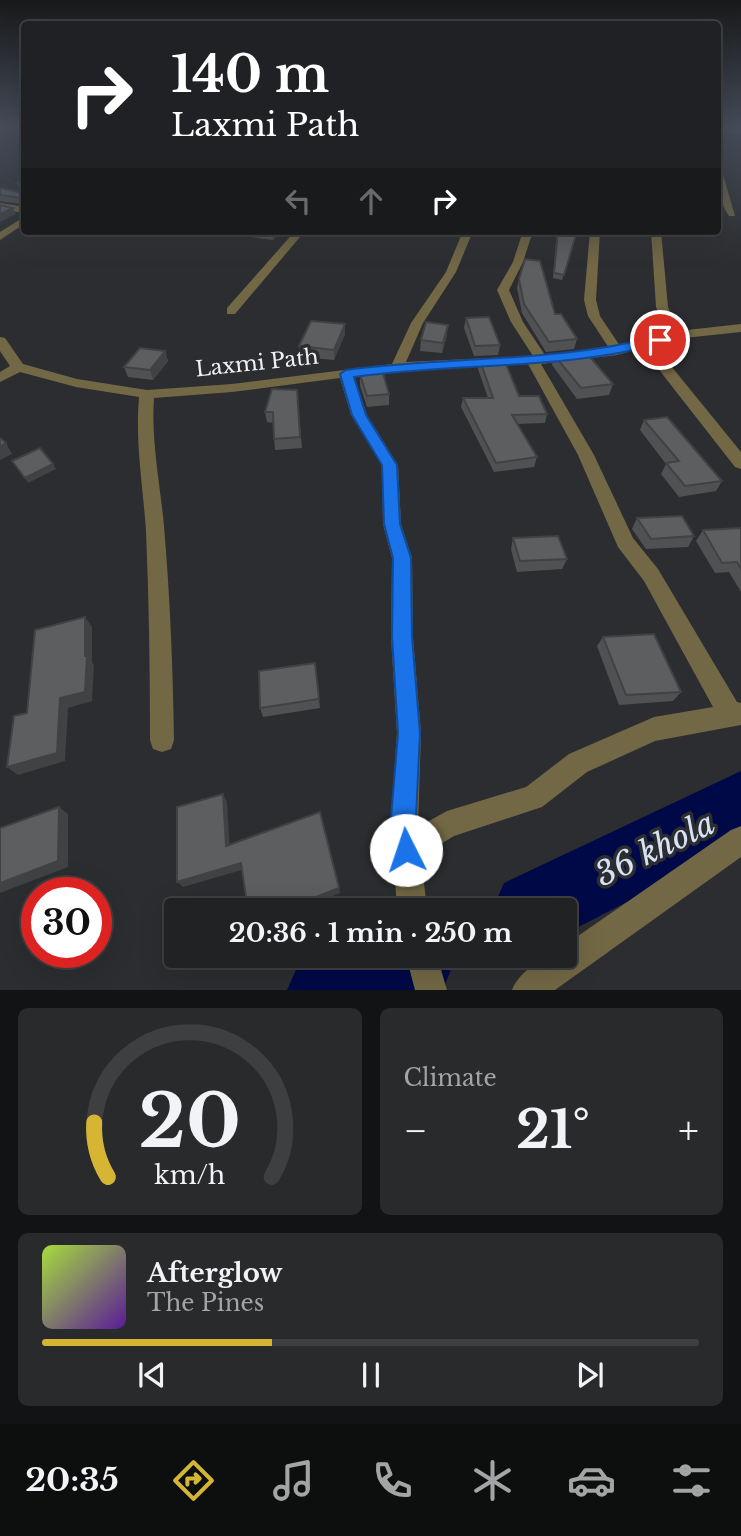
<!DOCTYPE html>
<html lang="en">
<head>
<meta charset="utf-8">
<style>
	body { margin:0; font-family:"Libre Baskerville",serif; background:#292a2c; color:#f1f3f6; height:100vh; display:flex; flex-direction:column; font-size:26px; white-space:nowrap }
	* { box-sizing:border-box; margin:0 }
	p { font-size:23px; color:#a2a4a6 }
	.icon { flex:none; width:38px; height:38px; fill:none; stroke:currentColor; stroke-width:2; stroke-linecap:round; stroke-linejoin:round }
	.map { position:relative; height:990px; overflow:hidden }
	.details { display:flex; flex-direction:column; gap:18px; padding:18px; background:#121314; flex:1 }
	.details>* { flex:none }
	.banner { position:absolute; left:21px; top:21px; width:700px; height:214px; border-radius:7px; box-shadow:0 7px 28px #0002,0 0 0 2px #3e3f41; background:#202124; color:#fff; overflow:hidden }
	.speed { position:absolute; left:21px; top:877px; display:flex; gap:14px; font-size:35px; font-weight:700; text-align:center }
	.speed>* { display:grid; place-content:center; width:91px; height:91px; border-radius:50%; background:#212224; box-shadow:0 7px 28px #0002,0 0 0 2px #3e3f41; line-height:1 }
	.speed .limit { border:10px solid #d22; background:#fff; color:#111 }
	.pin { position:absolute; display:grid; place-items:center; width:60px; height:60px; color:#fff; margin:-30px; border:4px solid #fff; border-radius:50%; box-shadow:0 2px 7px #0007 }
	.me { position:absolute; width:77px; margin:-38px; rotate:356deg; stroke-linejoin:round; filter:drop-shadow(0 0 5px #0008) }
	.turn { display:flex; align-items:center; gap:24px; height:147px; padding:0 35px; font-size:32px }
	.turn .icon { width:91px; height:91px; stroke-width:2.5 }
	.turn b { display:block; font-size:49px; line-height:60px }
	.lanes { display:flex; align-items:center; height:66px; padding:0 35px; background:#0003; justify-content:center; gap:35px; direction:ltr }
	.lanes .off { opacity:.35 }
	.big { font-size:52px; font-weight:800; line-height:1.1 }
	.details .widget { flex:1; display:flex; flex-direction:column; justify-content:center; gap:10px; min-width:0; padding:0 24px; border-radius:10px; background:#292a2c }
	.details .dial { align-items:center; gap:0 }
	.dial svg { height:182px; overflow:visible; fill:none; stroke:#3e3f41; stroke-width:7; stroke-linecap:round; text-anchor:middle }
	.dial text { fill:#f1f3f6; stroke:none }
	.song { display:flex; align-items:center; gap:21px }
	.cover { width:84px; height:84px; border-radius:10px; background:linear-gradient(135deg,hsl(80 70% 55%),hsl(270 70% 35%)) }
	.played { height:7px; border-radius:4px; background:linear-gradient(90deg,#d6b534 35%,#3e3f41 35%) }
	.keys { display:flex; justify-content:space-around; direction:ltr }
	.heat { display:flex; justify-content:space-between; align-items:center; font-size:38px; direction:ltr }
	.details .tiles { flex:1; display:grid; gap:18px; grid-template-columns:1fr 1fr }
	.widget:last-child { grid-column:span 2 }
	.trip { position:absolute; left:164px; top:898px; width:413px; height:70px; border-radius:7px; background:#212224; box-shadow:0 7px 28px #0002,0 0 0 2px #3e3f41; font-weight:800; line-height:70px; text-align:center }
	.tabs { display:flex; height:112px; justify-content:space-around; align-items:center; background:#0d0e0e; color:#a2a4a6 }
	.tabs .icon { width:49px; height:49px }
	.tabs .current { color:#d6b534 }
	.tabs b { font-size:32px; color:#f1f3f6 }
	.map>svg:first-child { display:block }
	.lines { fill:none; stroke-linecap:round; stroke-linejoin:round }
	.river { fill:#000947; fill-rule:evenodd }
	.minor { fill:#726845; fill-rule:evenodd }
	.tertiary { fill:#726845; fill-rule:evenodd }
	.wall { fill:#505153 }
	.shaded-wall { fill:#414243 }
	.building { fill:#5d5e60; stroke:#414243; stroke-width:2 }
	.route { fill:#1a73e8; stroke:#114b97; stroke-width:2 }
	.labels { text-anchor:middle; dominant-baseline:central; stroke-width:7; stroke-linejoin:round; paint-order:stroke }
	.far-street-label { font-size:21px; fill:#f0f1f2; stroke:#2c2d30 }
	.near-water-label { font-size:32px; font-style:italic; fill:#d7e2f5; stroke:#2c2d30 }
</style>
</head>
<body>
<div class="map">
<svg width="741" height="990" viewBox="0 0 741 990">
	<rect width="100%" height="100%" fill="#2c2d30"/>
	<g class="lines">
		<g class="river">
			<polygon points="741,771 741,843 565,934 565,910 492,910 504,883"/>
			<polygon points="312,956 456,956 445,985 431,990 287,990 300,961"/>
		</g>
		<g class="minor">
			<path d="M718,169L722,171L735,216H729C719,202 717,185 718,169Z"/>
			<polygon points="0,203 24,207 24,213 0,209"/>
			<polygon points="295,231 305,231 235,314 227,314 227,308"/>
			<path d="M463,231H473L456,272L423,323L406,362L533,356L511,322L497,290L513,262L523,231H533L523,262L509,290L523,322L545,355L609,348L588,316L584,300L590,231H600L596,300L600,316L620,346L667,333L656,307L651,231H661L668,307L678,331L741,324V332L675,339L654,345L741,452V469L735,467L642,348L617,355L541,364L594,455L633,538L658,569L737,702L741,703V725L655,741L587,772L542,807L454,836L421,856L427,910H397L391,818L397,733L391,637L392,558L383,524L382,465L351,415L340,378L232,392L154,398C151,441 160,483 164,526C170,597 173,668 174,740L171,749L162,752L153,749L150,740C150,670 149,601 146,531C143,486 135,442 139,397L76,387L20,372L0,382V372L10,366L0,351V337L5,338L23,364L77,379L147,390L232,384L392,364L411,323L446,272ZM528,364L578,455L618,547L644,581L713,707L654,717L569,754L526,787L447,811L418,827L421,733L413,637L412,558L401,524L398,465L367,415L354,377L397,371Z"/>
			<path d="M741,826V857L555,990H512C520,970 544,956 565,956V945L731,830Z"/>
			<polygon points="406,956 437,956 447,990 415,990"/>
		</g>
		<polygon class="tertiary" points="24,217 24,224 0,240 0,232"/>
	</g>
	<g class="wall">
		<polygon points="718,127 741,127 741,134 718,132"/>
		<polygon points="24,180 24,205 24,204 0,201 0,188 23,193 23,190 20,189 17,183"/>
		<polygon points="205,231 281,231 273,240"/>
		<polygon points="557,231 580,231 580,234 576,234 562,280 553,278"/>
		<polygon points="519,279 555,314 577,339 574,349 546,352 522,313 517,288"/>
		<polygon points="466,318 500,345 498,355 474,356 464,328"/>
		<polygon points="345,334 334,360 300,357 299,346"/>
		<polygon points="447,335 442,353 420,351 421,340"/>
		<polygon points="165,351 168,361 153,380 128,377 124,367"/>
		<polygon points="554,355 613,384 609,395 577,399 552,365"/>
		<polygon points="480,360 519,396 547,414 545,423 517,424 537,457 534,467 494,472 461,407 463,398 488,398 478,369"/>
		<polygon points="360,375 389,394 389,405 367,407 360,386"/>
		<polygon points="297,390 302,448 275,450 273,423 267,422 265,412"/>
		<polygon points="644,420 722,481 716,491 679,497 661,474 666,464 640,430"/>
		<polygon points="637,518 694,536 688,547 646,549 632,529"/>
		<polygon points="741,528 741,592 729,572 715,573 696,541 703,530"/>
		<polygon points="513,538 567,559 562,569 517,572 511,549"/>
		<polygon points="603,637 681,692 673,701 619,705 597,646"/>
		<polygon points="315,663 320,708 263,717 260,708"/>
	</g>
	<g class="shaded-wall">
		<polygon points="13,208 16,214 0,222 0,214"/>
		<polygon points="274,231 281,231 273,240 272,233"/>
		<polygon points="345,324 345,334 334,360 334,350"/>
		<polygon points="448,325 447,335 442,353 443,343"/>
		<polygon points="165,351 168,361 153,380 150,370"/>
		<polygon points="6,443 12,454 0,460 0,446"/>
		<polygon points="53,464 56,469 28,483 25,478"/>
		<polygon points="85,617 92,627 92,662 94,665 92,701 68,708 65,761 18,775 7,767 60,698 85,656"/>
		<polygon points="223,794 227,802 230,853 226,846"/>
		<polygon points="59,807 68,814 68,867 0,893 0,883"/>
		<polygon points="241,863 245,869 183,887 177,882"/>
		<polygon points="339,888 340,893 297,910 283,910"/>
	</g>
	<g class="building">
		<polygon points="718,127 741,127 741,129"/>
		<polygon points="24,180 24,204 22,198 0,195 0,188 23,193 24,185 17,183"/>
		<polygon points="0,205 13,208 0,214"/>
		<polygon points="255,231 274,231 272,233"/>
		<polygon points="558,231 577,231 564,275 554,273"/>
		<polygon points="525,259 540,261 555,314 561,314 577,339 549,342 524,304 519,279"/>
		<polygon points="489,317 500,345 475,346 466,318"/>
		<polygon points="311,321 345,324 334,350 299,346"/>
		<polygon points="426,322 448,325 443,343 421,340"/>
		<polygon points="140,348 165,351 150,370 124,367"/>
		<polygon points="585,351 613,384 581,388 554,355"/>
		<polygon points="504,359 519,396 539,396 547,414 512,415 537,457 496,463 463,398 493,398 480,360"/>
		<polygon points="383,373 389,394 367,396 360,375"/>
		<polygon points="272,389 297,390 300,437 274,439 273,412 265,412"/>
		<polygon points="667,417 722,481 685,486 666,463 679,461 644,420"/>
		<polygon points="0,438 6,443 0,446"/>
		<polygon points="40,448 53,464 25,478 12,461"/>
		<polygon points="682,516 694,536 651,539 637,518"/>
		<polygon points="741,528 741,569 737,562 722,563 703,530"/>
		<polygon points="558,536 567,559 520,561 513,538"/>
		<polygon points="85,617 85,656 87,656 85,692 60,698 57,753 7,767 14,716 27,713 35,630"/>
		<polygon points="654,634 681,692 626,695 603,637"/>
		<polygon points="315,663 319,699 260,708 259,671"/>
		<polygon points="223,794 226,846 320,812 339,888 283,910 248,910 241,863 177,882 177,807"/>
		<polygon points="59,807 58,861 0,883 0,828"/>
	</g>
	<linearGradient id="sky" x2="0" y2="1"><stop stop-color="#18191a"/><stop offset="0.48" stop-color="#454c59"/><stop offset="1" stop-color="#454c59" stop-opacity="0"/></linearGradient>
	<rect width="741" height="265" fill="url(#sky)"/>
	<path class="route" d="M660,336L665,340L664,343C560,371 459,362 354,377L366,415L397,465L400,524L411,558L412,637L420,733L416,818L419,850L415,859L406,863L397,859L394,850L391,818L398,733L392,637L393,558L384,524L382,465L352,415L340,374L346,370C453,356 554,363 660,336Z"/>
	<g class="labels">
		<g class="far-street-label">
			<text transform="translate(257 363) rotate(-6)">Laxmi Path</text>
		</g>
		<g class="near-water-label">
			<text transform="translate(655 849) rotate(-26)">36 khola</text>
		</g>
	</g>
</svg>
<div class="speed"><div class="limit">30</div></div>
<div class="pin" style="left:660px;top:340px;background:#d93025"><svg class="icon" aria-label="arrive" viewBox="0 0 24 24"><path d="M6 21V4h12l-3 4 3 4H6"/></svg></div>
<svg class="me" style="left:406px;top:850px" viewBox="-20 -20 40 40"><circle r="19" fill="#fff"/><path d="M0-13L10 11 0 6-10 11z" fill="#1a73e8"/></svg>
<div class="trip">20:36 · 1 min · 250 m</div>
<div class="banner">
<div class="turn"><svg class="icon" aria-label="right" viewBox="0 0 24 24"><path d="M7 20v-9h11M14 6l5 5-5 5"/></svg><div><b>140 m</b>Laxmi Path</div></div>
<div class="lanes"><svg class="icon off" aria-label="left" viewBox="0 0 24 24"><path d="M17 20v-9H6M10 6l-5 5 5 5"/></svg><svg class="icon off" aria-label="ahead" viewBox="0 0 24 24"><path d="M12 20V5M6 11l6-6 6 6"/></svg><svg class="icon" aria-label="right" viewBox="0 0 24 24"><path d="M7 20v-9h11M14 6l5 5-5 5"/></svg></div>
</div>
</div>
<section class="details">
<div class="tiles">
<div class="widget dial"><svg viewBox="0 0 100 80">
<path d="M14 69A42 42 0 1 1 86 69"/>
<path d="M14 69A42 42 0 0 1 8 45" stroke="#d6b534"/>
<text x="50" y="56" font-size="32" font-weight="700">20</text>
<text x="50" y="72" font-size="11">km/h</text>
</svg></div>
<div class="widget"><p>Climate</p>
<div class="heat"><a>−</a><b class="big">21°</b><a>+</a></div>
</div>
<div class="widget">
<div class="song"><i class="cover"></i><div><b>Afterglow</b><p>The Pines</p></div></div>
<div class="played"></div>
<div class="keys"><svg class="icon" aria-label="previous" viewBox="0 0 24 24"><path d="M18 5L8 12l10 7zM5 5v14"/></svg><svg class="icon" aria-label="pause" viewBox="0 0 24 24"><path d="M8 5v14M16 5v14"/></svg><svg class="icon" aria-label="next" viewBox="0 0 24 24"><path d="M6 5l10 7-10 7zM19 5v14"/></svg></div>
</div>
</div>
</section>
<nav class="tabs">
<b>20:35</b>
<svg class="icon current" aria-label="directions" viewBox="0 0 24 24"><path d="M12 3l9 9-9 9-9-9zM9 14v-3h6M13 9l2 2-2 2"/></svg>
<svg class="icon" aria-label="music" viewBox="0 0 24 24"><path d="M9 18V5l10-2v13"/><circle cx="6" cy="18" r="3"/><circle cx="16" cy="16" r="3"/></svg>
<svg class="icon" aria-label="phone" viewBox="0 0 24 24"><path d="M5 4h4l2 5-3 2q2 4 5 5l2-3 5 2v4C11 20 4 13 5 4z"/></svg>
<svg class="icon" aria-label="climate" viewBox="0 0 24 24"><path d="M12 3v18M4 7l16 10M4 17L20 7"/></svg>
<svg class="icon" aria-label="car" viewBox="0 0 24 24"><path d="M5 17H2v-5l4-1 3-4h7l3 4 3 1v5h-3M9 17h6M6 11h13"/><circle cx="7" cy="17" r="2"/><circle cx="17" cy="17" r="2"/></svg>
<svg class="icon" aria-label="filters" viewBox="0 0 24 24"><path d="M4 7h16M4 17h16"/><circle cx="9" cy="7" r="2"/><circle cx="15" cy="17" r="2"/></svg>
</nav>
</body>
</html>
